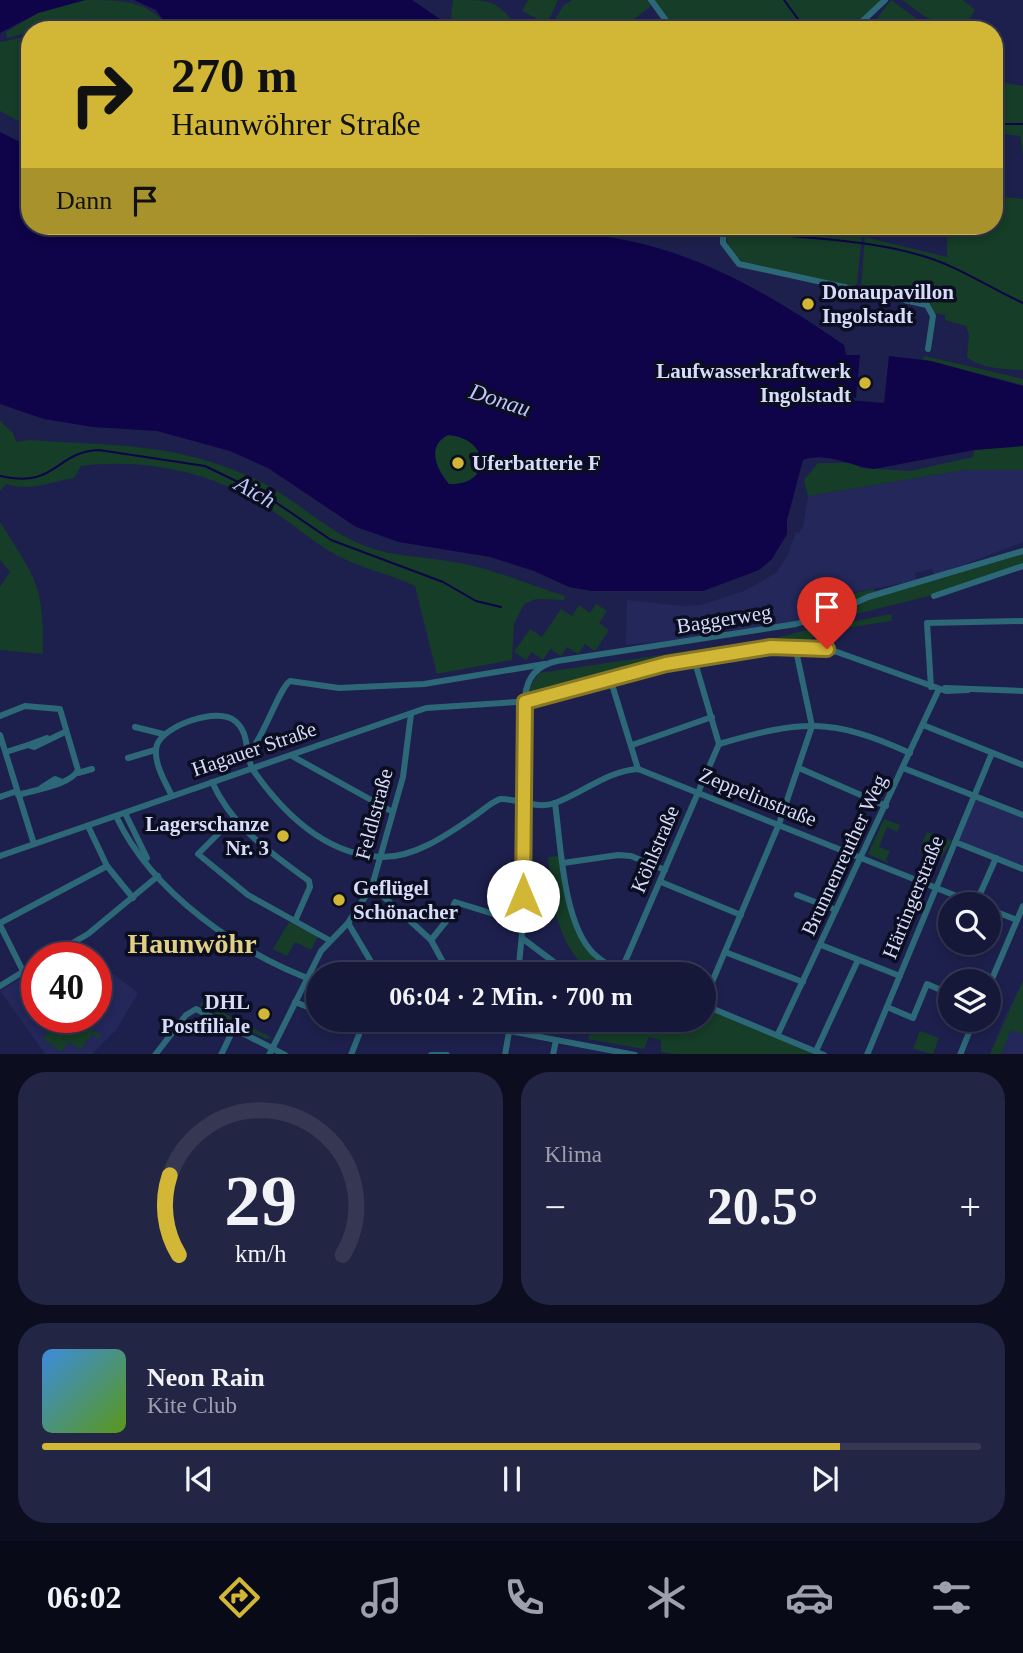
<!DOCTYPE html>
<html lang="de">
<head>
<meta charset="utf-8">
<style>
	body { margin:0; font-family:"Times New Roman",serif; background:#232544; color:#f1f3f6; height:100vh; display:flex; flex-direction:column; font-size:26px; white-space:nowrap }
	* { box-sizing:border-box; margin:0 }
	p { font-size:23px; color:#9ea0ae }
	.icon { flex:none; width:38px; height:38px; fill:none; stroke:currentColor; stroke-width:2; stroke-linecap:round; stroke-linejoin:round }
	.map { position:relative; height:1054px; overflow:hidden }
	.sheet { display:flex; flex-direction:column; gap:18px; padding:18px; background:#0c0d1f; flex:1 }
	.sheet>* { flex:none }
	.banner { position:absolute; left:21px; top:21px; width:982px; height:214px; border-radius:28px; box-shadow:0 4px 10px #0003,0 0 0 2px #353753; background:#d2b736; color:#111; overflow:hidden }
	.tools { position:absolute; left:938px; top:892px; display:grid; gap:14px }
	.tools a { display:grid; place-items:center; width:63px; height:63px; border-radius:50%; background:#161839; box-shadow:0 4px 10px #0003,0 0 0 2px #353753; font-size:35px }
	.speed { position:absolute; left:21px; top:942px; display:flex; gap:14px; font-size:35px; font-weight:700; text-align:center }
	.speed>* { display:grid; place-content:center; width:91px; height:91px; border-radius:50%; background:#161839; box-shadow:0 4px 10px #0003,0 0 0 2px #353753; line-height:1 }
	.speed .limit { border:10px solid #d22; background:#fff; color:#111 }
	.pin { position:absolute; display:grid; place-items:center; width:60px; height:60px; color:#fff; margin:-72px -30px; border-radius:50% 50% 50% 0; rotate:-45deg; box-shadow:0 0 7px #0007 }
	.pin .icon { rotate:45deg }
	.me { position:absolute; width:77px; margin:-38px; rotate:0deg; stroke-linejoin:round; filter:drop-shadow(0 0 5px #0008) }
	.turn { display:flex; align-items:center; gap:24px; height:147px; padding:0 35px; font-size:32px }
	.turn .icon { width:91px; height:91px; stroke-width:2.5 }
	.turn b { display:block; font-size:49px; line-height:60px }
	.then { display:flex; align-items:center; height:66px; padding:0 35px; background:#0003; gap:14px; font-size:26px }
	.big { font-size:52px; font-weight:600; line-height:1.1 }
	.sheet .tile { flex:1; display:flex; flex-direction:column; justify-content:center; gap:10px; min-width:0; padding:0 24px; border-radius:28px; background:#232544 }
	.sheet .dial { align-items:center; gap:0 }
	.dial svg { height:182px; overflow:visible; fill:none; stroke:#353753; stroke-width:7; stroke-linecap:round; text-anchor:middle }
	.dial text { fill:#f1f3f6; stroke:none }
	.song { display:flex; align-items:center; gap:21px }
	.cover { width:84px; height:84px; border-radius:10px; background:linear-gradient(135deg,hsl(210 70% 55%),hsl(90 70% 35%)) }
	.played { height:7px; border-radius:4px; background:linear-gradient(90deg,#d2b736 85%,#353753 85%) }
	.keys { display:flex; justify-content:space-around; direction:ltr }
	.heat { display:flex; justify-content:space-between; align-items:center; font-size:38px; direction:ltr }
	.sheet .tiles { flex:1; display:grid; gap:18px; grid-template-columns:1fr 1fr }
	.tile:last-child { grid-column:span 2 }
	.trip { position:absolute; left:306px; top:962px; width:410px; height:70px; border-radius:35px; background:#161839; box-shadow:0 4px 10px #0003,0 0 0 2px #353753; font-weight:600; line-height:70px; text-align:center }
	.tab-bar { display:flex; height:112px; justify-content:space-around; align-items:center; background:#090a17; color:#9ea0ae }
	.tab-bar .icon { width:49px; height:49px }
	.tab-bar .selected { color:#d2b736 }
	.tab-bar b { font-size:32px; color:#f1f3f6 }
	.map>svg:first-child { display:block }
	.built { fill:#23275a }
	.green { fill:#153d27 }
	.water { fill:#0f0349; fill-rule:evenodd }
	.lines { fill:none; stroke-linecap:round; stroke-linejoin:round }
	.stream { stroke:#0f0349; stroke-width:2 }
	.minor { stroke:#2c6877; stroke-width:6 }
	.route-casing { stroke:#887723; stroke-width:18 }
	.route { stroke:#d2b736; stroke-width:12 }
	.poi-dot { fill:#d2b736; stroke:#0b0d20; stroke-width:2.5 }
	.labels { text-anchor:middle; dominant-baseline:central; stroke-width:7; stroke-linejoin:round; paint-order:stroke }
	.poi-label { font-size:21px; font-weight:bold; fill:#d7ddf9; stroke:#0b0d20; text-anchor:start }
	.street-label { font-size:21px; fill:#d7ddf9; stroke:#0b0d20 }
	.water-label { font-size:23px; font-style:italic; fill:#bec7f9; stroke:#0b0d20 }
	.district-label { font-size:28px; font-weight:bold; fill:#e2d082; stroke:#0b0d20 }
</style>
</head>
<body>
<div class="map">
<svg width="1023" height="1055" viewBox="0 0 1023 1055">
	<rect width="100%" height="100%" fill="#1d204c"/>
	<g class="built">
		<polygon points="965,470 1023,470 1023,542 934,576 932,569 915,573 916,581 844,594 807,618 765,629 726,630 722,628 713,629 713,636 626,645 627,600 682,606 701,605 744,591 776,573 787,557 796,532 799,533 803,527 808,496"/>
		<polygon points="976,799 1023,817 1023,866 958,840"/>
		<polygon points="96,961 138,993 116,1030 92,1054 46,1055 0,991 37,969 37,1017 96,1017"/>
		<polygon points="1023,981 1023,1054 990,1055 1004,1019"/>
	</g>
	<g class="green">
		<path d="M85,0C121,0 150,0 170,30H161C130,0 48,28 7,38L6,32L38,13Z"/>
		<path d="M453,0C495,0 495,0 521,30H457C448,21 452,11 453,0Z"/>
		<polygon points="528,0 558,0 547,24 522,11"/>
		<polygon points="572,0 647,0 651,6 620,30 548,30 564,5"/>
		<polygon points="654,0 882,0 850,30 675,30"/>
		<polygon points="891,0 928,27 934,21 947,30 887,30 875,21"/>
		<polygon points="902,0 963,0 975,10 965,26 927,18"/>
		<polygon points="111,11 144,17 152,30 51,30"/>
		<polygon points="30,36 30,127 0,111 0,42"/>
		<polygon points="994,81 1023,86 1023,155 1020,136 994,133"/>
		<path d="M994,196L1023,199V370C1005,369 981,369 967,357L969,335L966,326L945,320V315L935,313L926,303L861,289L865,237L947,257V226H994Z"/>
		<path d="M725,226L819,229L830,226H855L862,236L857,283L855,287L747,264C732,256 725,243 725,226Z"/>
		<polygon points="925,356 1023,379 1023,385 922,359"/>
		<path d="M0,421L13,433L16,442L29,440C114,446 177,442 257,480C293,497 323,528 360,544C390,557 422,556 453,562C492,568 527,584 565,596L564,600L536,599L524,604L514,624L512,660L437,674L415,586C390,574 360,568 336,555C311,541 290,521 265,506C211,472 145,458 81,466L74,478C49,482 31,492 6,484L0,491Z"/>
		<path d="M448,435C491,438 493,486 449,484C436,469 426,446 448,435Z"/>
		<polygon points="1023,446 1023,470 965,470 808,496 804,480 818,463 854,463 861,468 910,471 973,457 974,450"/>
		<path d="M0,522C36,579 44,585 43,654L0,650V587L10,572L0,560Z"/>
		<polygon points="1023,554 1023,564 933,595 856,614 849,611 869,599"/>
		<polygon points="874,589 876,593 809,618 844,595"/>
		<polygon points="596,604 607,611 599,623 609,630 595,651 585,644 578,654 567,647 561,656 550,649 543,660 532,652 526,660 514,652 530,629 542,637 561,609 572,616 579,605 590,613"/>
		<polygon points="891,614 892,621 831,630 837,625"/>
		<polygon points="836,622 807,641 787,640 650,662 537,694 530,695 527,691 539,673 776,638"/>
		<polygon points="884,819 900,825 897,832 887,827 879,847 890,851 886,860 890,864 868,854"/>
		<polygon points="927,832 952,841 941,858 919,851"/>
		<path d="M560,856C569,908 570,953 625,975H578L580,962C554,931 552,896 548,857Z"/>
		<polygon points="289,922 318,936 311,950 295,942 287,956 273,949"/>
		<polygon points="1023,981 1023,1034 1011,1030 1001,1054 990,1054"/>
		<polygon points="202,1002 272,1038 266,1039 200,1006"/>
		<polygon points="704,1008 818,1054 675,1054 661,1052 661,1040 649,1037 644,1049 588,1039 593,1020 704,1020"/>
		<polygon points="60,1017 75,1017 101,1036 99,1039 92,1034 80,1050 69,1042 61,1052 43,1039"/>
		<polygon points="920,1031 939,1038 933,1054 913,1049"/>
	</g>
	<g class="water">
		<polygon points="0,0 85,0 38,13 0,33"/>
		<polygon points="134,0 412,0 456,30 170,30 156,10"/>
		<path d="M0,132L30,147V226H333C405,248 457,231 529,231C657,230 742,275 844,345L846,355H860L856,398L849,397V400L884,403L889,356L931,361L1023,386V446L974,450L874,469C852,467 826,451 803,460L787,520V534L772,559L759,570L703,591H592L569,587L534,571L490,557L399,542L356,527L268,468L230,451L157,431L93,427L44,419L0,404ZM448,435C491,438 493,486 449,484C436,469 426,446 448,435Z"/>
	</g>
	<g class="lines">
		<g class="stream">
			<polyline points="784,0 806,30"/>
			<polyline points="994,124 1023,124"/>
			<polyline points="708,226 717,227"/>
			<path d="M729,229C791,239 854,237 916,254C955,264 986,286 1023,303"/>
			<path d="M0,476C57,489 54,452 99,450L205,466L265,495L331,540L443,582L476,601L501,607"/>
		</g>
		<g class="minor">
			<polyline points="651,0 673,30"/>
			<polyline points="853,30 885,0"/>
			<polyline points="723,226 723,243 739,264 927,305 933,316 928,349"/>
			<polyline points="934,596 1023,566"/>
			<polyline points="610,678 638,769"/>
			<polyline points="931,687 927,623 1023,621"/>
			<polyline points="945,688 1023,691"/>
			<path d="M0,716L25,706L60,709L78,770C71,785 34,790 18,795"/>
			<polyline points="923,725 1023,765"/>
			<polyline points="135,727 163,734"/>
			<polyline points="0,735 34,844"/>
			<path d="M719,744C801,720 831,717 910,753"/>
			<polyline points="28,745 47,738"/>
			<polyline points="632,745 712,717"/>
			<polyline points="6,752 28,745 34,747 65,732"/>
			<path d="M250,752C264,736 280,687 290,681L339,688L424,684L545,664"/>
			<polyline points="292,756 391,811"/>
			<polyline points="128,758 155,750"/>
			<polyline points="799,768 886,806"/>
			<polyline points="903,768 1023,815"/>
			<polyline points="78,773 92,769"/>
			<path d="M212,782C233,828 270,852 309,881L310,887L295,921"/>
			<polyline points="41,788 55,779 60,781"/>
			<path d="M172,796C165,782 152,760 157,745C163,726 218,706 235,721C251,734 244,755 253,770C283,813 325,855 381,857C414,858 447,835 473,817C482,811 490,803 500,799C518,798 536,810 555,803C583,793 607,771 638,769L979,905"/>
			<polyline points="0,797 17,791"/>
			<path d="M555,803C561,846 563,922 593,953C604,964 617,969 630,975"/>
			<polyline points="125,813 147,858"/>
			<path d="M116,816C152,893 240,954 318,982"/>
			<polyline points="234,818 198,854 248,895 329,940"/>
			<polyline points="88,826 107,866 133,898"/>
			<polyline points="955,842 1023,869"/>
			<polyline points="0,856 426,708 532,701 666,664 771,647 804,646 837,652 946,691 968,690"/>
			<polyline points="563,863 618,855 631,856 665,870"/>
			<polyline points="661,882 741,915"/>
			<polyline points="372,886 431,940 450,975"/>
			<polyline points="797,895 836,910"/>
			<polyline points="976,903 996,858"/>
			<polyline points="989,909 1017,920"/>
			<polyline points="0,923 107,866"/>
			<polyline points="348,923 373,965 373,975"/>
			<polyline points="0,925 23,971"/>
			<polyline points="522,938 571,975"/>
			<polyline points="431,940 448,919 455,902 523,923"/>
			<polyline points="821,945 900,976"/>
			<polyline points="725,952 803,982"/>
			<polyline points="48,957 88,934 158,876"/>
			<polyline points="621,971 719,744 694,659"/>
			<path d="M518,975L523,923L525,697C527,677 537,665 557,661L796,624L838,611L868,597L1023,551"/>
			<polyline points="0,986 37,963"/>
			<polyline points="989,986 1023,906"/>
			<polyline points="704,1001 779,824 812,726 795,646"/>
			<polyline points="295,1002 318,1011"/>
			<polyline points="704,1005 824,1055"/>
			<polyline points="887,1007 913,1018 927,984 950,994"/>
			<polyline points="348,1020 362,1027 351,1055"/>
			<polyline points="452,1020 635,1055"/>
			<polyline points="778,1034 939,689"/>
			<polyline points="816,1051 858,960"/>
			<polyline points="155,1055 186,1015 196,1009 285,1055"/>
			<polyline points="221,1055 234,1028"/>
			<polyline points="269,1055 321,951 348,923 372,886 403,777 411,714"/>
			<polyline points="431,1055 447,1055"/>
			<polyline points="505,1055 511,1020"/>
			<polyline points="553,1055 556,1040"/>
			<polyline points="867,1055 992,753"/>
			<polyline points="960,1055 974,1020"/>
		</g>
	</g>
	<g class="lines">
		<defs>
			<polyline id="route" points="523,896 525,702 666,664 771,647 827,649"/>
		</defs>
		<use href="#route" class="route-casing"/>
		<use href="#route" class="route"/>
	</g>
	<g class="poi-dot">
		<circle cx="808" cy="304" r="7"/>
		<circle cx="865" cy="383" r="7"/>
		<circle cx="458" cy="463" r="7"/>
		<circle cx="283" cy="836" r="7"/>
		<circle cx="339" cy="900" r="7"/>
		<circle cx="264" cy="1014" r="7"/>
	</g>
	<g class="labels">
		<g class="poi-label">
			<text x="822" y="292">Donaupavillon<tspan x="822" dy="24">Ingolstadt</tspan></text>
			<text x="851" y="371" text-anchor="end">Laufwasserkraftwerk<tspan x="851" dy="24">Ingolstadt</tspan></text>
			<text x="472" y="463">Uferbatterie F</text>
			<text x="269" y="824" text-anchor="end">Lagerschanze<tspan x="269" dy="24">Nr. 3</tspan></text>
			<text x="353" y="888">Geflügel<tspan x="353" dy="24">Schönacher</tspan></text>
			<text x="250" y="1002" text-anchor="end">DHL<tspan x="250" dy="24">Postfiliale</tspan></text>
		</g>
		<g class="street-label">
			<text transform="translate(724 619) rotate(-9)">Baggerweg</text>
			<text transform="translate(254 749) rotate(-19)">Hagauer Straße</text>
			<text transform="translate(758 797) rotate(22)">Zeppelinstraße</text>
			<text transform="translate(374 814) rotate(-75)">Feldlstraße</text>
			<text transform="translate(655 849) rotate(-67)">Köhlstraße</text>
			<text transform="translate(844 855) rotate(-65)">Brunnenreuther Weg</text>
			<text transform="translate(913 897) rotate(-68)">Härtingerstraße</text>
		</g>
		<g class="water-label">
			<text transform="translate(500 400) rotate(18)">Donau</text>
			<text transform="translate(255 492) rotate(29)">Aich</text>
		</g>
		<g class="district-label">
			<text x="192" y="943">Haunwöhr</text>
		</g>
	</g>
</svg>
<div class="tools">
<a><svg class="icon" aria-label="search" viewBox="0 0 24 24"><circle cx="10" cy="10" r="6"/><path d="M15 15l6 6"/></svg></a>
<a><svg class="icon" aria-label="layers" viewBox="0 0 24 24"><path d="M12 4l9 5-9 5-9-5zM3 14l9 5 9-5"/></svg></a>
</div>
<div class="speed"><div class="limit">40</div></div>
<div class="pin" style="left:827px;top:649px;background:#d93025"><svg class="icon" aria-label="arrive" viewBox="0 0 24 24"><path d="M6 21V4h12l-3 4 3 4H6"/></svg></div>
<svg class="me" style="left:523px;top:896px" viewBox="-20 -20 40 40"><circle r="19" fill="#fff"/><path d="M0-13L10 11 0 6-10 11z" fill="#d2b736"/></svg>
<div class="trip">06:04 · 2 Min. · 700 m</div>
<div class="banner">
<div class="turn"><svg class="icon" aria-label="right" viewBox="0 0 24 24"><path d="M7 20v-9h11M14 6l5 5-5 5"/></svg><div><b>270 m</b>Haunwöhrer Straße</div></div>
<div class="then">Dann<svg class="icon" aria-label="arrive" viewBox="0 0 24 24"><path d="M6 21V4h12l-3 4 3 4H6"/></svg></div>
</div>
</div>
<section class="sheet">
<div class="tiles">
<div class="tile dial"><svg viewBox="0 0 100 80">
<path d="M14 69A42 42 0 1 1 86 69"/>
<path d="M14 69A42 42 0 0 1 10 34" stroke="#d2b736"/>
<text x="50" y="56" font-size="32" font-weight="700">29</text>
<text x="50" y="72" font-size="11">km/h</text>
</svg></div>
<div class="tile"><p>Klima</p>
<div class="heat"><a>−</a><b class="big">20.5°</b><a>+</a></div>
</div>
<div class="tile">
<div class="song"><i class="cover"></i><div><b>Neon Rain</b><p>Kite Club</p></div></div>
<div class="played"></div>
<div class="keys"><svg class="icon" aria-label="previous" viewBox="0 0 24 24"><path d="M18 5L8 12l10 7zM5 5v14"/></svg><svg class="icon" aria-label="pause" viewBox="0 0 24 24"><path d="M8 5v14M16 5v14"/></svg><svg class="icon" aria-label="next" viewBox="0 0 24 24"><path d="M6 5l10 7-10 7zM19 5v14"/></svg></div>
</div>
</div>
</section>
<nav class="tab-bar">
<b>06:02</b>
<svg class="icon selected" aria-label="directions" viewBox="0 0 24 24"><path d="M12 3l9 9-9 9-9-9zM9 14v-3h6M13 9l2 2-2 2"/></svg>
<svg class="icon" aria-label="music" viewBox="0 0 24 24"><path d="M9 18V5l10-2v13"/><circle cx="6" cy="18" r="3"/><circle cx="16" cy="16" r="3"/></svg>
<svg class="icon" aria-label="phone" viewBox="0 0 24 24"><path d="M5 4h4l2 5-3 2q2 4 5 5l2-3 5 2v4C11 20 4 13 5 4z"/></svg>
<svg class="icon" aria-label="climate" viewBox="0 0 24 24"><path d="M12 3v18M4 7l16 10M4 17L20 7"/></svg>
<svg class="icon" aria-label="car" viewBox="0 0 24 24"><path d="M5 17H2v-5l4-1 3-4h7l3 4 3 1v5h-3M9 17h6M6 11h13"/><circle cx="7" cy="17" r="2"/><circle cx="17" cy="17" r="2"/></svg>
<svg class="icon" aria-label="filters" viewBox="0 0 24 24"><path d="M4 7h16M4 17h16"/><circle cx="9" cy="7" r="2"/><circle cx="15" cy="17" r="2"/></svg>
</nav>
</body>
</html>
